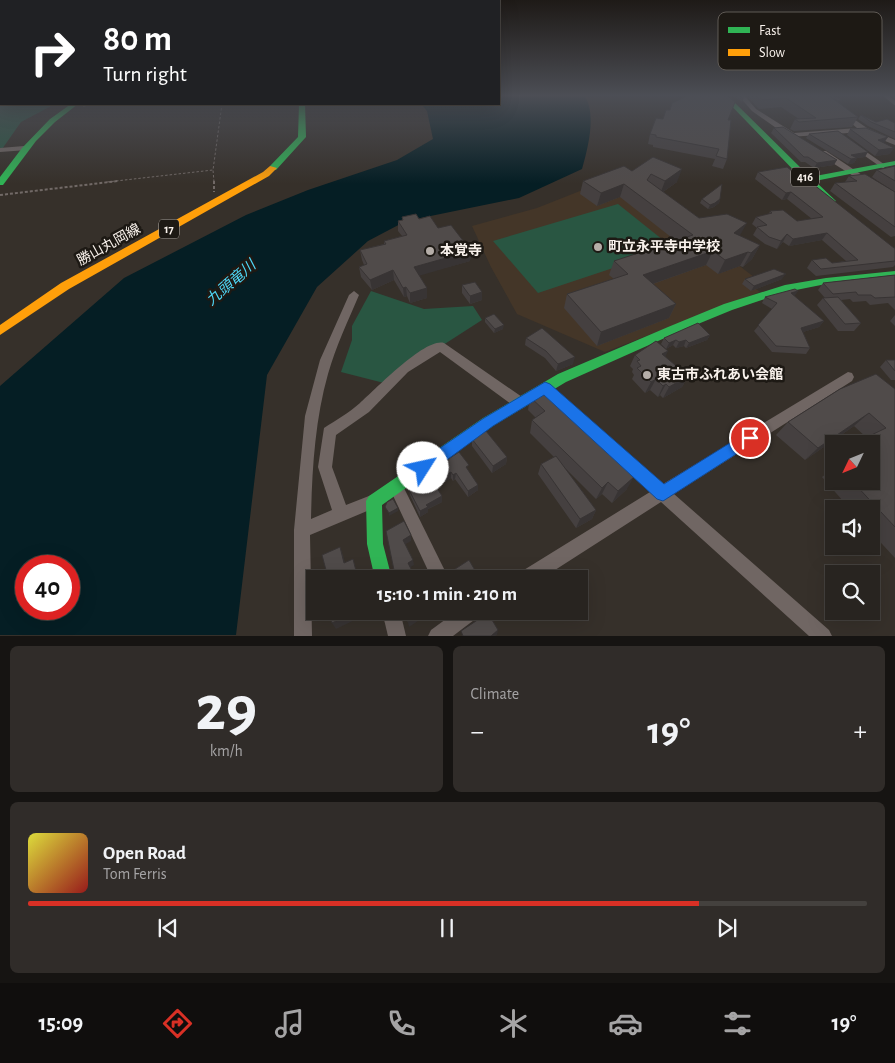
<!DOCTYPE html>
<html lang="en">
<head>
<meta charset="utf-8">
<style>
	body { margin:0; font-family:"Alegreya Sans","Noto Sans JP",sans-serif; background:#302c29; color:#f1f3f6; height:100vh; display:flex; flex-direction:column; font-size:19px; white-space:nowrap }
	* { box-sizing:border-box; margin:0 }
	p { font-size:16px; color:#a5a4a5 }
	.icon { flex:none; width:28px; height:28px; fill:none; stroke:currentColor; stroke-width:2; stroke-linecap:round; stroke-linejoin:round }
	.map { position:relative; height:636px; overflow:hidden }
	.drawer { display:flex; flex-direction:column; gap:10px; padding:10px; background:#161412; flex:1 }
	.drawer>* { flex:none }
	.hud { position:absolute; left:0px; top:0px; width:500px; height:105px; box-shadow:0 5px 20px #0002,0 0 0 1px #44413e; background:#202124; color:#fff; overflow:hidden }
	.needle { width:32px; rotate:227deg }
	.tools { position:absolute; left:825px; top:435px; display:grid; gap:10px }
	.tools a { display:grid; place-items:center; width:55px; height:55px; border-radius:0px; background:#282420; box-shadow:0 5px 20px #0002,0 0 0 1px #44413e; font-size:25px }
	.speed { position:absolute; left:15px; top:555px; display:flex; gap:10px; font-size:25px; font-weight:700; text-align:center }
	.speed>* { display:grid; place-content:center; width:65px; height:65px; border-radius:50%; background:#282420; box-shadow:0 5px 20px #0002,0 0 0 1px #44413e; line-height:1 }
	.speed .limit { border:8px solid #d22; background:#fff; color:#111 }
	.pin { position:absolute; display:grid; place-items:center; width:42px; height:42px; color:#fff; margin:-21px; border:2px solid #fff; border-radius:50%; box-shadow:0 1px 5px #0007 }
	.me { position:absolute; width:55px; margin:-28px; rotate:55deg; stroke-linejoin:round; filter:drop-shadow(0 0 4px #0008) }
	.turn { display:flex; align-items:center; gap:18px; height:105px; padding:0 20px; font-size:22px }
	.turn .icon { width:65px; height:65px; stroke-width:2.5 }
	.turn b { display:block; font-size:35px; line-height:42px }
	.big { font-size:38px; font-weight:700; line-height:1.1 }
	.drawer .widget { flex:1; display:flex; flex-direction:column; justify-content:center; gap:8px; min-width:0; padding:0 18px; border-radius:8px; background:#302c29 }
	.drawer .dial { align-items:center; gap:0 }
	.dial b { font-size:65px; line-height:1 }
	.song { display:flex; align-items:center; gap:15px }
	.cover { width:60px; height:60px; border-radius:8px; background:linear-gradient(135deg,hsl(60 70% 55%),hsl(0 70% 35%)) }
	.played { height:5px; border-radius:2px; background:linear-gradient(90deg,#d93025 80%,#44413e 80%) }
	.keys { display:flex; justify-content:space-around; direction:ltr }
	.heat { display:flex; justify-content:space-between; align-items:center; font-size:28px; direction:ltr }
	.drawer .tiles { flex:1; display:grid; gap:10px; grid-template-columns:1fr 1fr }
	.widget:last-child { grid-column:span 2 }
	.trip { position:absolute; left:306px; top:570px; width:282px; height:50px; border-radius:0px; background:#282420; box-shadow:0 5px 20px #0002,0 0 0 1px #44413e; font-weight:700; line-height:50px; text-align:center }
	.tab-bar { display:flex; height:80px; justify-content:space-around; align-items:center; background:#100e0d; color:#a5a4a5 }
	.tab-bar .icon { width:35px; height:35px }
	.tab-bar .current { color:#d93025 }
	.tab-bar b { font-size:22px; color:#f1f3f6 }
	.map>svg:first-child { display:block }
	.built { fill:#443628 }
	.green { fill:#295642 }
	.water { fill:#051e24; fill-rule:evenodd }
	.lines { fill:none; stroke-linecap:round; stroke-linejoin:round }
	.path-far1 { stroke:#716966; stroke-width:1; stroke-dasharray:2.5 2; stroke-linecap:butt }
	.path { stroke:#716966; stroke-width:2; stroke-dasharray:3 2; stroke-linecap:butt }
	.lane { stroke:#706663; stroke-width:4 }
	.street { fill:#706663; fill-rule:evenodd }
	.fast { fill:#30b455; fill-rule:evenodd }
	.slow { fill:#ff9f0a; fill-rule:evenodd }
	.wall { fill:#454040 }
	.shaded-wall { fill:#383434 }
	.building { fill:#504b4a; stroke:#383434 }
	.route { fill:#1a73e8; stroke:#114b97 }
	.poi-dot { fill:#b5aea8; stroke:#1d1914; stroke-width:2 }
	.labels { text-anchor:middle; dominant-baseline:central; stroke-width:5; stroke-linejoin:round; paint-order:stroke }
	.shield { fill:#1d1914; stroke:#b7b1ab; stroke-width:1 }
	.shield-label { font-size:12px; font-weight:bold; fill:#f9f2ec }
	.street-label { font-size:14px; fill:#f9f2ec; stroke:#1d1914 }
	.poi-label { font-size:14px; font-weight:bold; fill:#f9f2ec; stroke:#1d1914; text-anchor:start }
	.water-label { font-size:15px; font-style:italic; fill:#4ed8f8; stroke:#1d1914 }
	.key { fill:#1d1914; stroke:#5f5a55; stroke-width:1 }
	.key-label { font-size:14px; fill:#f9f2ec }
</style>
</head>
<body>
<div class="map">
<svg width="895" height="636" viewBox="0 0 895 636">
	<rect width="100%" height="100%" fill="#36302a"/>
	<polygon class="built" points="618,176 624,178 754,277 749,283 760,292 605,352 517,314 491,267 472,226 537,208"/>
	<g class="green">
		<polygon points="0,95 1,104 55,104 21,122 0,152"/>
		<polygon points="618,204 673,248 538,293 493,241"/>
		<polygon points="371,291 424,309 473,306 482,320 384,383 341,372 352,340 352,326"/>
	</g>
	<path class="water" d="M499,95H584C597,113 588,148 582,169L519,198L406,221L368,241L317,287L267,375L236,635H0V386L124,278L246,215L308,190L397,160L433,139L427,111L421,104H499ZM26,566H69V609H26Z"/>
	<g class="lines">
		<g class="path-far1">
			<polyline points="83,106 110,104"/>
			<polyline points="107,182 213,170"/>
			<polyline points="214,182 213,170 222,104"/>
		</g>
		<g class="path">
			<polyline points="214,181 214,192"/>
			<polyline points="0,195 118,181"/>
		</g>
		<g class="lane">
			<polyline points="885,95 895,103"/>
			<polyline points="860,150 883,166"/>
		</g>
		<g class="street">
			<polygon points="738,95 744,95 756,109 794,133 857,128 840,114 839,113 842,111 867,128 895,140 895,145 863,132 789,137 752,111"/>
			<polygon points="24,146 27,146 27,150 0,152 0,148"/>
			<polygon points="820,151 826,151 865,177 858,179 820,155"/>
			<path d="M354,291L359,295C348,321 336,346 328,374C315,420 312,470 311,519L332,510L318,467L324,428C336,420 349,413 360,403C374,391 425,337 444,343L525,399L527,403L525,407L520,409L515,407L440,352L408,372L369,412L336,435L332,467L346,505L374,494L379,496L382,501L379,506L310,535L312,636H294V530L305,416L320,360L349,295Z"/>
			<polygon points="848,372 852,373 854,377 852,381 674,494 829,630 832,636 809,636 661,502 541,579 517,579 519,573 650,492 613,459 611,454 613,449 618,448 623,449 663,484"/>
			<polygon points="396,480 401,482 449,579 432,579 389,487 391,482"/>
			<polygon points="382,611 400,611 406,636 388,636"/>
			<polygon points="457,611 481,611 478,617 453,636 428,636 431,630"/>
		</g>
		<g class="fast">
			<polygon points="721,95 727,95 810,177 895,161 895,165 815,181 836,201 832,204 829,203 805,182"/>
			<polygon points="71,104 78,104 55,122 36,141 3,185 0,185 0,177 22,148 50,119"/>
			<polygon points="299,104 305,104 306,137 276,170 270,170 270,166 298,137"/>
			<polygon points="895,271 895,277 826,284 786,292 732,310 676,333 566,382 493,426 382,505 383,544 392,579 375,579 367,544 366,501 369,496 483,418 558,374 668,327 724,304 785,285 826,278"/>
		</g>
		<polygon class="slow" points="270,166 277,168 269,176 69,289 0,335 0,325 61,283 263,172"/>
	</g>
	<g class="wall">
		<polygon points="686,95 727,95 727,159 723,169 712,166 715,159 653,147 653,145 648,144 650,134 670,110 687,96"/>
		<polygon points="732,95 745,95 742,102"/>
		<polygon points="746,95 831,95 841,104 840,104 858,117 852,127 794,131 790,129 795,119 799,119 781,107 759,109"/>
		<polygon points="890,95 895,95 895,99"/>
		<polygon points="861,115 876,122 895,123 895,139 868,126 858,119"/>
		<polygon points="774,128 834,165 814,168 805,162 801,162 771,133"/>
		<polygon points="850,129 884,143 890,154 875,156 847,135"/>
		<polygon points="809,134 865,157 857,158 854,163 848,164 806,138"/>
		<polygon points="653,157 677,182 663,192 699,218 760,245 752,259 743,267 740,266 718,274 706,265 653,284 676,304 669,318 597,346 564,308 567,294 614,279 609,275 614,261 676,241 620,197 597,206 580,194 583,181 632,171"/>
		<polygon points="895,166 895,236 891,237 830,191 835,183 845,182 849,176 890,189 872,177 877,170"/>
		<polygon points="758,172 895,248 895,265 893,267 816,276 807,268 812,260 832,263 846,261 822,240 789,246 783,242 777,249 765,244 753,235 757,228 752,224 756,217 769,214 770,211 797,221 812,219 787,199 782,200 755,179"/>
		<polygon points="702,199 720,199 719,203 714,207 708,209 700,203"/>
		<polygon points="402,217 419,219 438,228 471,251 470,261 419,275 427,288 427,298 410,303 407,296 404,297 394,280 372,290 361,277 359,267 364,265 362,260 360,250 384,244 384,241 402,236 398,231 398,221 402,220"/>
		<polygon points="895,275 895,310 888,303 870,305 866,301 853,302 850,299 841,300 861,323 854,331 838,331 817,305 823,298 825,298 818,290 823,283"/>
		<polygon points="745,279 782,279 751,291 742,284"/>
		<polygon points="462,285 482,292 482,300 470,304 462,293"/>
		<polygon points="765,297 795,297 824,321 819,327 803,332 810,348 806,354 772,352 754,331 772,309 762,303"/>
		<polygon points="895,315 895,326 890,321"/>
		<polygon points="485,318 503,329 494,333 485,322"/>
		<polygon points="710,335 707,340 686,348 684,346 676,348 673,345 666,349 661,344 664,338"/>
		<polygon points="526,338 573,364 556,371 545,358 525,345"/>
		<polygon points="635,355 665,357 688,376 682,387 663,398 660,395 658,397 650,390 645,393 632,379 634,375 632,372 633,369 630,366"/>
		<polygon points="886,360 895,360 895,380 891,380 880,367"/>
		<polygon points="895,389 895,558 871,532 871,509 850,509 822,477 834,468 834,481 871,481 871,444 858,444 866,437 854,426 805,460 776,435 788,422"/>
		<polygon points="530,397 631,462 627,471 627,489 612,503 602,494 596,499 564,467 596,510 592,519 576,528 538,474 541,464 554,457 530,433 532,420 536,418 528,410"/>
		<polygon points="472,439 507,457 506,464 492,473 472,446"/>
		<polygon points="459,452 468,471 478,485 478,490 468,497 455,479 453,481 451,478 436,487 442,496 442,502 428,509 428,512 420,517 410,495 409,490 415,487 415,481"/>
		<polygon points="452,571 480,579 453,579 451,576"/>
	</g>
	<g class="shaded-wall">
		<polygon points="888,137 884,143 878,140"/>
		<polygon points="894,148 890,154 875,156 879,150"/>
		<polygon points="868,152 865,157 857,158 854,163 848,164 851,159 851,155"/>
		<polygon points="837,160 834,165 814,168 817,163"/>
		<polygon points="682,169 677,182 660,194 665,181"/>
		<polygon points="624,184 620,197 597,206 601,193"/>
		<polygon points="791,192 787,199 782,200 786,193"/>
		<polygon points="720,199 719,203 714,207 708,209 710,205"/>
		<polygon points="747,223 739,237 734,233"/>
		<polygon points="827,233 822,240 789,246 793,239"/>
		<polygon points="787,234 783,242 777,249 781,241"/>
		<polygon points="760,245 752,259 743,267 751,253"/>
		<polygon points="471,251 470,261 415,277 414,267"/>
		<polygon points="713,251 706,265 638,289 643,275"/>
		<polygon points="748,252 740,266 718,274 725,260"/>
		<polygon points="393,270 394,280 372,290 370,280"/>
		<polygon points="786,274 782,279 751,291 754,286"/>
		<polygon points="406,287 407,296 404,297 403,288"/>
		<polygon points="427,288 427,298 410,303 410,293"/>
		<polygon points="798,291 794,297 791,293"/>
		<polygon points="482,292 482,300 470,304 470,296"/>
		<polygon points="676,304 669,318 597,346 601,332"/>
		<polygon points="824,321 819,327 797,334 801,328"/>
		<polygon points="504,325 503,329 494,333 495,329"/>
		<polygon points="710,335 707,340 686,348 689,343"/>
		<polygon points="676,340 673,345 666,349 669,343"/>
		<polygon points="686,340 684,346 676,348 679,342"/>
		<polygon points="668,351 663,362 662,354"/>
		<polygon points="575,357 573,364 556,371 558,364"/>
		<polygon points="688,376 682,387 663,398 669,387"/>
		<polygon points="656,379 650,390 645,393 651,382"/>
		<polygon points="666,384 660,395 658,397 663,386"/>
		<polygon points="869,413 854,426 805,460 818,448"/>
		<polygon points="507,457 506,464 492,473 493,466"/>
		<polygon points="631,462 625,474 625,468"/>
		<polygon points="451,472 451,478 434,488 433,482"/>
		<polygon points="456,473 455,479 453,481 453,475"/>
		<polygon points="634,477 627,489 612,503 618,491"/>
		<polygon points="608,482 602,494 596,499 602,488"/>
		<polygon points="478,485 478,490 468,497 468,491"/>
		<polygon points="442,496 442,502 428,509 428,512 420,517 420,511 426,505"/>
		<polygon points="398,508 398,511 389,516 389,513"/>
		<polygon points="596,510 592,519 576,528 580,519"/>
		<polygon points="411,535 411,541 404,545 403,540"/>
		<polygon points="340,547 343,555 347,570 344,563"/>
		<polygon points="413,560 414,565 409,568 408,563"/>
		<polygon points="357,611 369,611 369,613 336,629 332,623"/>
		<polygon points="425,611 431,611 431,612 409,627 408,622"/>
		<polygon points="498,630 497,635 495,636 491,636"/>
	</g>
	<g class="building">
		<polygon points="689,95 727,95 735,102 728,120 731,120 727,159 716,156 719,149 656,137 656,135 650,134 656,118 663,119 666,110 670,110 672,103"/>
		<polygon points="758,95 828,95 858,117 799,122 795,119 816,118 786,98 763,100"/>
		<polygon points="829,95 831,95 842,100 838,101"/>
		<polygon points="861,115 876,122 887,119 895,123 895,132 871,122"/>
		<polygon points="783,127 837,160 817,163 808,157 804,157 774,128"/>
		<polygon points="866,128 888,137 878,140 894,148 879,150 850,129"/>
		<polygon points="838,131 868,152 851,155 857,158 851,159 809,134"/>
		<polygon points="653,157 682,169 665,181 651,174 647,180 699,218 727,214 747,223 734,233 760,245 751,253 748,252 725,260 713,251 643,275 676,304 601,332 567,294 628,274 614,261 693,235 624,184 601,193 583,181 624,166 632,171"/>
		<polygon points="895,166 895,181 877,170"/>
		<polygon points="787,167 809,184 813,184 894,248 895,248 895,261 821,269 812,260 826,258 832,263 858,260 827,233 793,239 787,234 781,241 769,237 757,227 767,225 756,217 772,213 770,211 783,210 797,221 823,217 791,192 786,193 758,172"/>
		<polygon points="865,174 895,192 895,227 835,183 857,181 849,176"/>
		<polygon points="722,184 720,199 715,203 710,205 702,199"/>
		<polygon points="416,214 419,219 430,216 438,228 451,225 471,251 414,267 427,288 410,293 406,287 403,288 393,270 370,280 359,267 367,264 360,250 386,244 384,241 407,235 398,221 403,220 402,217"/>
		<polygon points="774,269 786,274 754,286 745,279"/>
		<polygon points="895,275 895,297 875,298 871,295 858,295 856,292 833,294 823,283"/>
		<polygon points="475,282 482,292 470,296 462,285"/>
		<polygon points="795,289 798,291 791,293 824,321 801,328 810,348 776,346 758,325 777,303 765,297"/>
		<polygon points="838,297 861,323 845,324 823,298"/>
		<polygon points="494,314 504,325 495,329 485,318"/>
		<polygon points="698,323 710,335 689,343 686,340 679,342 676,340 669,343 664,338"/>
		<polygon points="542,328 575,357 558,364 546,351 526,338"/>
		<polygon points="656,341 668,351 662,354 688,376 669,387 666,384 663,386 656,379 651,382 637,368 641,366 637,361 640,360 635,355"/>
		<polygon points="886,360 895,360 895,371"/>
		<polygon points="876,374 895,389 895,527 852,481 871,481 871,453 879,450 865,438 886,428 869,413 818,448 788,422 840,389"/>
		<polygon points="548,386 631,462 625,468 634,477 618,491 608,482 602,488 532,420 545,411 530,397"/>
		<polygon points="486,431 507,457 493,466 472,439"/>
		<polygon points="459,452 469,465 466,467 478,485 468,491 456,473 453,475 451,472 433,482 442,496 426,505 428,507 420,511 409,490 417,486 415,481"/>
		<polygon points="556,456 596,510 580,519 541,464"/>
		<polygon points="393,499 398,508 389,513 385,507 387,502"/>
		<polygon points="404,521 411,535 403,540 413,560 408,563 416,579 396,579 395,575 386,531"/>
		<polygon points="340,547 344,563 353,559 358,579 321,579 320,573 326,570 322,555"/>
		<polygon points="469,560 480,579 456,579 452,571"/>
		<polygon points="329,611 357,611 332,623"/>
		<polygon points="403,611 425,611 408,622"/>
		<polygon points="488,613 498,630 491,636 463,636 461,631"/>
	</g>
	<linearGradient id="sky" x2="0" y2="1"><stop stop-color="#1e1a17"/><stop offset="0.52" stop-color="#4c4e55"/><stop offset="1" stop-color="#4c4e55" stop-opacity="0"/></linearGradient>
	<rect width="895" height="184" fill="url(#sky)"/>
	<polygon class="route" points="545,382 550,384 664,484 746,433 750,432 755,433 758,438 755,442 663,501 657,499 544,395 493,426 429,473 423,475 418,473 416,468 418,463 484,418"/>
	<g class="poi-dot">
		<circle cx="598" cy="247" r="5"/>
		<circle cx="430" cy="251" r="5"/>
		<circle cx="647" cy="375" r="5"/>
	</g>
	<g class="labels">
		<g class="shield">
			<rect x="791" y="167.5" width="28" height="19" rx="4"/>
			<rect x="159" y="219.5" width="20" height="19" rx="4"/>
		</g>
		<g class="shield-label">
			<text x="805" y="177">416</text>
			<text x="169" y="229">17</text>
		</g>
		<g class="street-label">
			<text transform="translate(109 245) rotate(-29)">勝山丸岡線</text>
		</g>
		<g class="poi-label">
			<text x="608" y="247">町立永平寺中学校</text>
			<text x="440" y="251">本覚寺</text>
			<text x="657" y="375">東古市ふれあい会館</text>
		</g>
		<g class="water-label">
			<text transform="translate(231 283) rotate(-41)">九頭竜川</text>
		</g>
	</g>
	<rect x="718" y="12" width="164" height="58" rx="8" class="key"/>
	<rect x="728" y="27" width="22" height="6" fill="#30b455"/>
	<rect x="728" y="49" width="22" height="7" fill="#ff9f0a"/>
	<g class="key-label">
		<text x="759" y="35">Fast</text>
		<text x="759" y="57">Slow</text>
	</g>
</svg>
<div class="tools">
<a><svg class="needle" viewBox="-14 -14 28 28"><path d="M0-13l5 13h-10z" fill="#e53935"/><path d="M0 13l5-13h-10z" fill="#a5a4a5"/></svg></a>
<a><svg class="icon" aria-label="sound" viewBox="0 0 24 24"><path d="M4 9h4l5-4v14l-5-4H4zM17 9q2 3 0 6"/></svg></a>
<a><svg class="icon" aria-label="search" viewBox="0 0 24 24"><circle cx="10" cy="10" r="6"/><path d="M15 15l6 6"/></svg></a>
</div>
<div class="speed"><div class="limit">40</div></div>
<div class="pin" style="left:750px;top:438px;background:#d93025"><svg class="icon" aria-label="arrive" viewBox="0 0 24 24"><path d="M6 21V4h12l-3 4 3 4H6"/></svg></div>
<svg class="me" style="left:423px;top:468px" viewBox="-20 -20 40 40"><circle r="19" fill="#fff"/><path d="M0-13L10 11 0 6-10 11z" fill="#1a73e8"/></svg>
<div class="trip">15:10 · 1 min · 210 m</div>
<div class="hud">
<div class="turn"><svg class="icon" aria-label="right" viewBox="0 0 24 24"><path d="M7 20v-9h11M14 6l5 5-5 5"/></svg><div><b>80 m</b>Turn right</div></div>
</div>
</div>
<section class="drawer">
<div class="tiles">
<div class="widget dial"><b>29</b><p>km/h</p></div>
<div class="widget"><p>Climate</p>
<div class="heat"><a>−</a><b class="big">19°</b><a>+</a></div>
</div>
<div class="widget">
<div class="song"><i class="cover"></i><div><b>Open Road</b><p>Tom Ferris</p></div></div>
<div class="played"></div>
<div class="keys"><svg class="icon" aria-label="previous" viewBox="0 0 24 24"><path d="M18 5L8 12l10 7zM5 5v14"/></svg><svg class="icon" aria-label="pause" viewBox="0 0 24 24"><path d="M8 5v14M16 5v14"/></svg><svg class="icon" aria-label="next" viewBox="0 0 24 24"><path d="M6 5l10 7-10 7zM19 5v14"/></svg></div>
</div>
</div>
</section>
<nav class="tab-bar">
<b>15:09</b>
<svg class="icon current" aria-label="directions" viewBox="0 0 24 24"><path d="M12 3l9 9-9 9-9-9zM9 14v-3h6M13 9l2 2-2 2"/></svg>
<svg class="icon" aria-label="music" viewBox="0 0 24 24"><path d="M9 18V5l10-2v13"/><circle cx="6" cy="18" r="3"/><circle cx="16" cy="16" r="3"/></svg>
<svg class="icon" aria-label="phone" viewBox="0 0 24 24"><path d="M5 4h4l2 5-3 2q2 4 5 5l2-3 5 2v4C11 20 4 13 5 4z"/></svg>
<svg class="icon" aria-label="climate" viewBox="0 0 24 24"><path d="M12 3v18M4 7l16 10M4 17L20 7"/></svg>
<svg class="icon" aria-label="car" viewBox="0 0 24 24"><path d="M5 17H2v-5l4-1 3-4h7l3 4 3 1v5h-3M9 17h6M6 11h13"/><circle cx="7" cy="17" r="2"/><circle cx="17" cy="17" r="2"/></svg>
<svg class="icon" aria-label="filters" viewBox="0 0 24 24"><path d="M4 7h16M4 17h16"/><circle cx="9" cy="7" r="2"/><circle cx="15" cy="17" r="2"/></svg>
<b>19°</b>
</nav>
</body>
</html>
